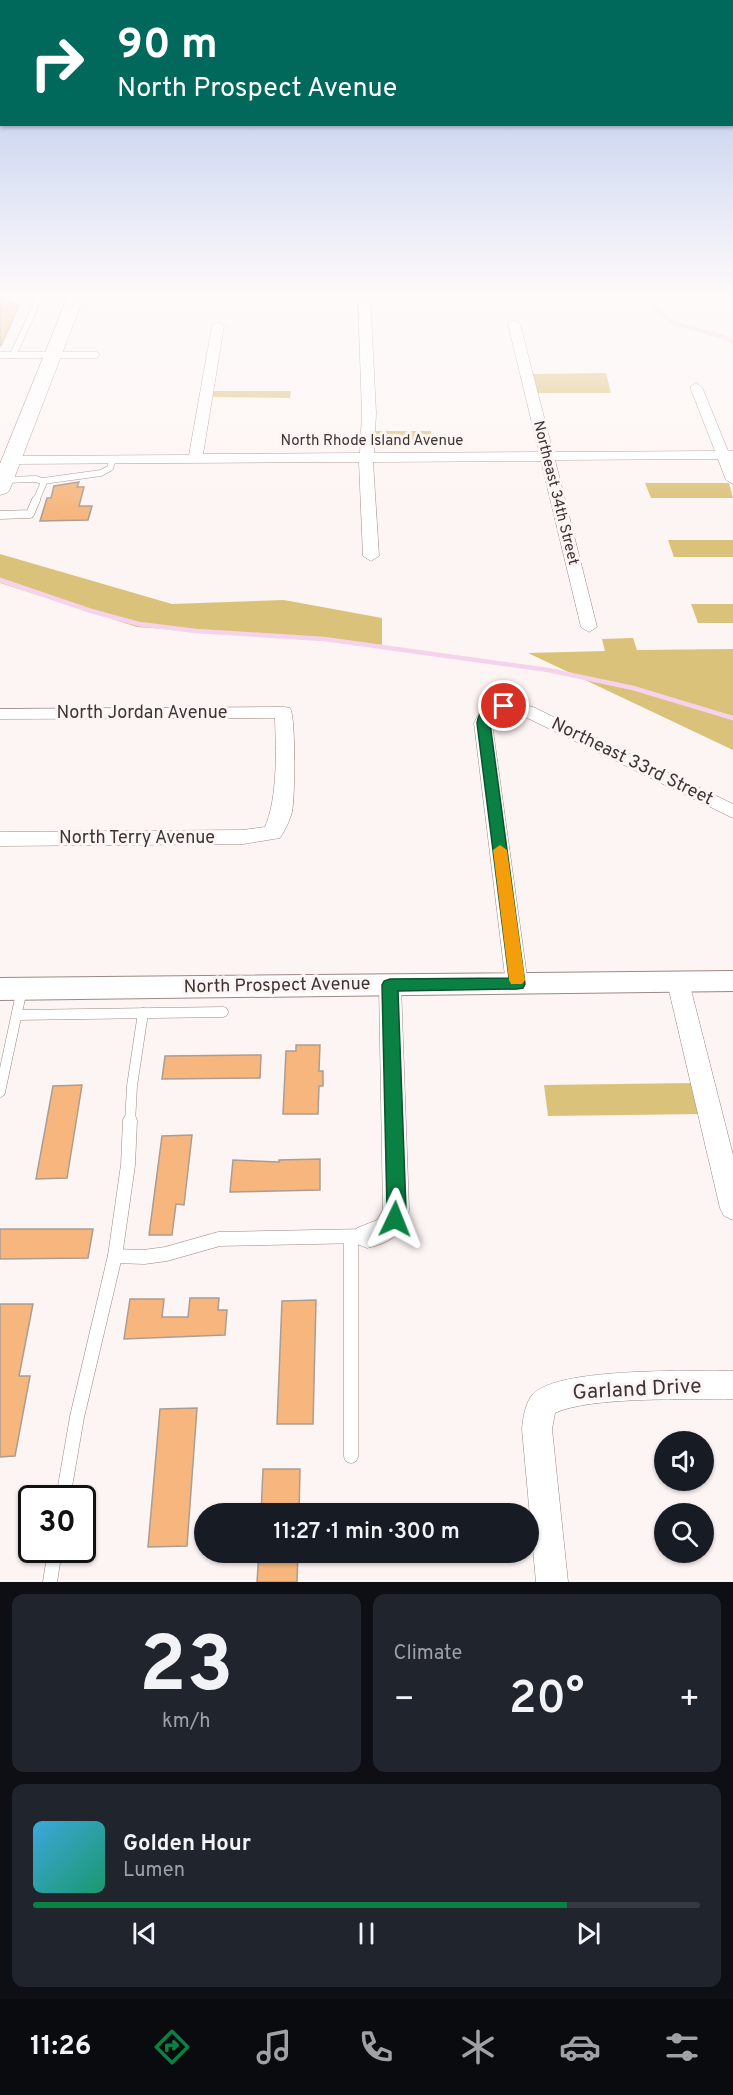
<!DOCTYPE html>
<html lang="en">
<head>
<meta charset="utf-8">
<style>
	body { margin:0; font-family:Overpass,sans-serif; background:#20242c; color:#f1f3f6; height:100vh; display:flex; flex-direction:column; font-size:22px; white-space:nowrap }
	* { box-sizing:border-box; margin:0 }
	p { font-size:20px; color:#9ea1a6 }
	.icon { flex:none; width:33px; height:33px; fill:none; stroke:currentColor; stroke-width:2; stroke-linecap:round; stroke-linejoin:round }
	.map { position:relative; height:1582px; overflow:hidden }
	.drawer { display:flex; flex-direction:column; gap:12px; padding:12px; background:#0d0f14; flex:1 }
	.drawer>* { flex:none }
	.top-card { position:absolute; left:0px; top:0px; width:734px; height:126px; box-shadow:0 2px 4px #0004; background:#00695c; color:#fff; overflow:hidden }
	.controls { position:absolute; left:654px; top:1431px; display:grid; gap:12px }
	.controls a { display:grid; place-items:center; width:60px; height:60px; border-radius:50%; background:#171b24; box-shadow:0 2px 4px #0004; font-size:30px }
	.speed { position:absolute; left:18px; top:1485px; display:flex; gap:12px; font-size:30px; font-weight:700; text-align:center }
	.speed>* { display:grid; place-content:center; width:78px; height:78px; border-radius:50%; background:#171b24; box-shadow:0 2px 4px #0004; line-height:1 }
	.speed .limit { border:3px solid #111; border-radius:9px; background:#fff; color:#111 }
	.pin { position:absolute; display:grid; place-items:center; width:51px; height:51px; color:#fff; margin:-26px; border:3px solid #fff; border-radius:50%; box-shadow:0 2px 6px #0007 }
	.me { position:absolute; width:66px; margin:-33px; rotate:2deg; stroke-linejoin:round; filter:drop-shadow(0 0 4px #0008) }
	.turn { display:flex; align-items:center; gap:21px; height:126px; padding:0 18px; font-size:27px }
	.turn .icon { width:78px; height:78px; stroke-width:2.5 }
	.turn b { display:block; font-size:42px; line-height:51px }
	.big { font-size:45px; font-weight:600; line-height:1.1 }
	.drawer .widget { flex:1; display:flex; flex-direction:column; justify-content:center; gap:9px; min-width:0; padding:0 21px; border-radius:12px; background:#20242c }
	.drawer .dial { align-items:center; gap:0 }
	.dial b { font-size:78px; line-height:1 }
	.song { display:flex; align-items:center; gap:18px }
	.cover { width:72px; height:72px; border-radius:9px; background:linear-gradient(135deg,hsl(200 70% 55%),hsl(160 70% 35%)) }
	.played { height:6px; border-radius:3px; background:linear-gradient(90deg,#0b8043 80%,#363941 80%) }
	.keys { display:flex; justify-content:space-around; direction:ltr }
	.heat { display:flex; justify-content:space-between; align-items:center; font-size:33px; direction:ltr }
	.drawer .tiles { flex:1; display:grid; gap:12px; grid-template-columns:1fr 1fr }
	.widget:last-child { grid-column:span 2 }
	.trip { position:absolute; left:194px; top:1503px; width:345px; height:60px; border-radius:30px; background:#171b24; box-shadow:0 2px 4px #0004; font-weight:600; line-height:60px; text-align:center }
	.menu { display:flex; height:96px; justify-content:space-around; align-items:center; background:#090b0e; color:#9ea1a6 }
	.menu .icon { width:42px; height:42px }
	.menu .selected { color:#0b8043 }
	.menu b { font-size:27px; color:#f1f3f6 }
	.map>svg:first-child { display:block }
	.green { fill:#dbc27a }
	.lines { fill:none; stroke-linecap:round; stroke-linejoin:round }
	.stream-far1 { stroke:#f6d3ed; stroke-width:4 }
	.stream { stroke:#f6d3ed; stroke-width:4.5 }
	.building { fill:#f6b67e; stroke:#ab9d92; stroke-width:1.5 }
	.service-far3-casing { stroke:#9b8985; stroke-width:7 }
	.service-far2-casing { stroke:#9b8985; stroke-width:9 }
	.service-far1-casing { stroke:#9b8985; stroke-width:11 }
	.service-casing { stroke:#9b8985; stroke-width:15 }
	.minor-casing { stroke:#9b8985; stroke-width:1 }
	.tertiary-casing { stroke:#9b8985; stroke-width:2 }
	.secondary-casing { stroke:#9b8985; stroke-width:1 }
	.service-far3 { stroke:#fff; stroke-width:6 }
	.service-far2 { stroke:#fff; stroke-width:8 }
	.service-far1 { stroke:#fff; stroke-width:10 }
	.service { stroke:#fff; stroke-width:14 }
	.minor { fill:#fff; fill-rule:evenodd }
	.tertiary { fill:#fff; fill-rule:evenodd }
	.secondary { fill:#fff; fill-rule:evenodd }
	.route { fill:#0b8043; stroke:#07532c; stroke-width:1.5 }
	.slow { fill:#f59e0b }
	.labels { text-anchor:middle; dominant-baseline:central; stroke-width:6; stroke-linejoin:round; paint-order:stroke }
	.far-street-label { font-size:15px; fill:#3c3533; stroke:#fdf5f3 }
	.street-label { font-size:18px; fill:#3c3533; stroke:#fdf5f3 }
	.near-street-label { font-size:21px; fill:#3c3533; stroke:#fdf5f3 }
</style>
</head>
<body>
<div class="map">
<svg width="733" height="1582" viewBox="0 0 733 1582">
	<rect width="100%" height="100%" fill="#fdf5f3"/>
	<g class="green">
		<polygon points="606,373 611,393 537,393 532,374"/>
		<polygon points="213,391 291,391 290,398 211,397"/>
		<polygon points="373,431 431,431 432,441 373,441"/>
		<polygon points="645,483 729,483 733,498 651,498"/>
		<polygon points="668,540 733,540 733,557 674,557"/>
		<polygon points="0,554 172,604 284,600 382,618 382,647 325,640 137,627 0,583"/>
		<polygon points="691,604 733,604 733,623 698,623"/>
		<polygon points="633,638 637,650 733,649 733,750 528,653 605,651 602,639"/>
		<polygon points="695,1083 703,1114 548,1116 544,1085"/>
	</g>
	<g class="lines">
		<polyline class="stream-far1" points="638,294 673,323 724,337 733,342"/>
		<polyline class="stream" points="0,580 91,611 139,624 196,631 324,639 548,670 633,688 733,718"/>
	</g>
	<g class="building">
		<polygon points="0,297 19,306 0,347"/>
		<polygon points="79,482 77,487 84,487 79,506 92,506 88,520 40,521 47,498 51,498 54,486"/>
		<polygon points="296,1045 320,1045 319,1071 323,1071 323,1086 319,1086 318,1114 283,1114 286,1051 296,1051"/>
		<polygon points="261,1055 260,1078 162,1079 165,1056"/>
		<polygon points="82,1085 67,1178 36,1179 53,1086"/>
		<polygon points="192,1135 184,1205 176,1204 172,1235 149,1235 162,1136"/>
		<polygon points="320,1159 320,1190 230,1192 233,1160 279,1162 279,1160"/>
		<polygon points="0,1229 93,1229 88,1258 0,1259"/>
		<polygon points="190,1298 219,1298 218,1310 227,1310 225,1335 124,1339 130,1299 164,1299 162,1317 188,1317"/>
		<polygon points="316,1300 313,1424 277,1424 282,1301"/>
		<polygon points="0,1304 33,1304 19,1376 30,1376 15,1456 0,1457"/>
		<polygon points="197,1408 187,1546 148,1547 160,1409"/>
		<polygon points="263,1469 300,1469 299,1514 261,1514"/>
		<polygon points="259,1552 298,1552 297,1582 257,1582"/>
	</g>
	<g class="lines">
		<defs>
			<g id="service-far3">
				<polyline points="0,355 96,355"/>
				<polyline points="13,355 41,294"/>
				<polyline points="4,480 36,479 44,482 36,501"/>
				<polyline points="43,481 101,473 110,468 113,459"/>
			</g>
			<polyline id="service-far2" points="0,515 30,514 36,500"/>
			<g id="service-far1">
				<polyline points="17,1015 223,1012"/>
				<polyline points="0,1092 22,989"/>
				<polyline points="130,1123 132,1086 143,1013"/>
			</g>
			<g id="service">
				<polyline points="351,1237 351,1456"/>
				<polyline points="115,1256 144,1257 166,1254 219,1239 365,1236"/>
				<polyline points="63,1498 77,1417 115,1256 128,1165 130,1121"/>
				<polyline points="50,1582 55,1550"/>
			</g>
			<g id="minor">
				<polygon points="358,294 370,294 376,413 374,453 539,452 508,324 514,320 520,324 553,452 715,451 690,387 696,383 702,387 728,451 733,451 733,484 726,480 718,459 555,460 597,627 589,632 581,627 541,461 373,462 379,556 371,561 363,556 359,462 11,464 4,460 11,456 189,455 212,326 218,322 224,326 203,454 360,453 362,413"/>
				<polygon points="500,700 533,707 733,804 733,818 521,715 506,711 496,714 492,723 528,984 525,990 517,993 509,990 506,984 474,723 483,706"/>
				<path d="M284,707L290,708C296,717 295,798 292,812C290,820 285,830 280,838L243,844L0,846V832L243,830L265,827C278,797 276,750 275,718L0,719V709Z"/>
				<polygon points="678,974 686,976 689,982 733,1155 733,1220 724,1216 720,1208 667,982 670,976"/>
				<path d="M390,976L398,979L401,985L409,1210C404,1234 390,1243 367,1248L357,1244L354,1236L357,1228L377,1220L383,1210L379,985L382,979Z"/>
				<path d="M733,1371V1399C690,1400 591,1396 555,1413L552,1429L568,1582H536L522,1429C523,1418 525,1403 533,1394C559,1367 694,1371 733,1371Z"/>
			</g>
			<polygon id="tertiary" points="733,971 733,991 0,1000 0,978"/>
			<polygon id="secondary" points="69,294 85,294 10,489 7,493 0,495 0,464"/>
		</defs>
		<use href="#service-far3" class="service-far3-casing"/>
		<use href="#service-far2" class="service-far2-casing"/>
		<use href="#service-far1" class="service-far1-casing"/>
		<use href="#service" class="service-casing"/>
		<use href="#minor" class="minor-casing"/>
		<use href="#tertiary" class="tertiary-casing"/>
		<use href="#secondary" class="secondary-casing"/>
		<use href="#service-far3" class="service-far3"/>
		<use href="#service-far2" class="service-far2"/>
		<use href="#service-far1" class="service-far1"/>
		<use href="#service" class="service"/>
		<use href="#minor" class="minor"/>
		<use href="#tertiary" class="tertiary"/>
		<use href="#secondary" class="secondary"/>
	</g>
	<linearGradient id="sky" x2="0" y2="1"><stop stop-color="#adc0ea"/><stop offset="0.57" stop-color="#fefafa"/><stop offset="1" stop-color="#fefafa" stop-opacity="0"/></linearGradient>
	<rect width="733" height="516" fill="url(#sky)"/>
	<path class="route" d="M504,702L510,706L508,708L494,711L490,723L525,984L523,988L517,989L398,991L406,1210L401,1225L395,1227L388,1225L385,1219L387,1210L382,985L384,981L390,979L509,978L477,723C480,706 489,705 504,702Z"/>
	<polygon class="slow" points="500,845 507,850 525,980 522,984 511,984 509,980 493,850"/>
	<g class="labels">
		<g class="far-street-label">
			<text x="372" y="441">North Rhode Island Avenue</text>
			<text transform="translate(555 493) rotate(76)">Northeast 34th Street</text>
		</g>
		<g class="street-label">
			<text x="142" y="713">North Jordan Avenue</text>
			<text transform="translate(632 762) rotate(26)">Northeast 33rd Street</text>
			<text x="137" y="838">North Terry Avenue</text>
			<text transform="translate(277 986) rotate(-1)">North Prospect Avenue</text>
		</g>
		<g class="near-street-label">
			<text transform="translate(637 1390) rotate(-3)">Garland Drive</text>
		</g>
	</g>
</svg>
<div class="controls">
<a><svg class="icon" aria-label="sound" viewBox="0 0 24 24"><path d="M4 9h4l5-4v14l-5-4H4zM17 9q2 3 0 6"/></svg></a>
<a><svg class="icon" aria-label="search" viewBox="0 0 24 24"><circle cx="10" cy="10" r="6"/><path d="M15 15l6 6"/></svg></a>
</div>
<div class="speed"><div class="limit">30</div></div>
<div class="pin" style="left:504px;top:706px;background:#d93025"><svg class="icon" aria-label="arrive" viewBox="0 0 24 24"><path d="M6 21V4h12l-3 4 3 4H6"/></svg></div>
<svg class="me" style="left:395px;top:1219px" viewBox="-20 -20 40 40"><path d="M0-17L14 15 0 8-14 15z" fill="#0b8043" stroke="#fff" stroke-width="4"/></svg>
<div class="trip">11:27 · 1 min · 300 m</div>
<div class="top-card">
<div class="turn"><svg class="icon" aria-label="right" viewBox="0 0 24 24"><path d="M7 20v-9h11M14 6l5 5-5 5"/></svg><div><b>90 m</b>North Prospect Avenue</div></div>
</div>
</div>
<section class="drawer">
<div class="tiles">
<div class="widget dial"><b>23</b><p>km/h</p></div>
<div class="widget"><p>Climate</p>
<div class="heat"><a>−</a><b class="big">20°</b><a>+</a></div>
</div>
<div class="widget">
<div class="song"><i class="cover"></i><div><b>Golden Hour</b><p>Lumen</p></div></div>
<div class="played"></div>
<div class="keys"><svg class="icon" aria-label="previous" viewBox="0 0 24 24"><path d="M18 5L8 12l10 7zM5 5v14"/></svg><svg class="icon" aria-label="pause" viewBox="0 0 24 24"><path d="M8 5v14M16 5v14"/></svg><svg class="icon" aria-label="next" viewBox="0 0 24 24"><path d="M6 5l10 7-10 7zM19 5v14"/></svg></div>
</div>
</div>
</section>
<nav class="menu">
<b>11:26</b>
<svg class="icon selected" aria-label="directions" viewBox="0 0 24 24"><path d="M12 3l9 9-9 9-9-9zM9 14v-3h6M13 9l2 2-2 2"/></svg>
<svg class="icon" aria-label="music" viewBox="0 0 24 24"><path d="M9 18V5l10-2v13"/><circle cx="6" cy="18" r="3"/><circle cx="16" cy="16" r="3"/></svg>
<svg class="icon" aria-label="phone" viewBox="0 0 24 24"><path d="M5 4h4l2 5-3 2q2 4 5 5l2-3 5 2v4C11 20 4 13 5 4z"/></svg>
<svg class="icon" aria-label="climate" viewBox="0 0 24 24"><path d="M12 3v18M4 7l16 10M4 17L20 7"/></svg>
<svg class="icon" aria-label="car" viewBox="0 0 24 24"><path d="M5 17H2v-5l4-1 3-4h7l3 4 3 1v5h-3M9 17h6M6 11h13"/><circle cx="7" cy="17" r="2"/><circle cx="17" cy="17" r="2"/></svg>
<svg class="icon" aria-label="filters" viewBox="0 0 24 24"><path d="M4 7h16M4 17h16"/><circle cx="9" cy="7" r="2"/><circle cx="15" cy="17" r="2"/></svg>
</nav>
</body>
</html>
